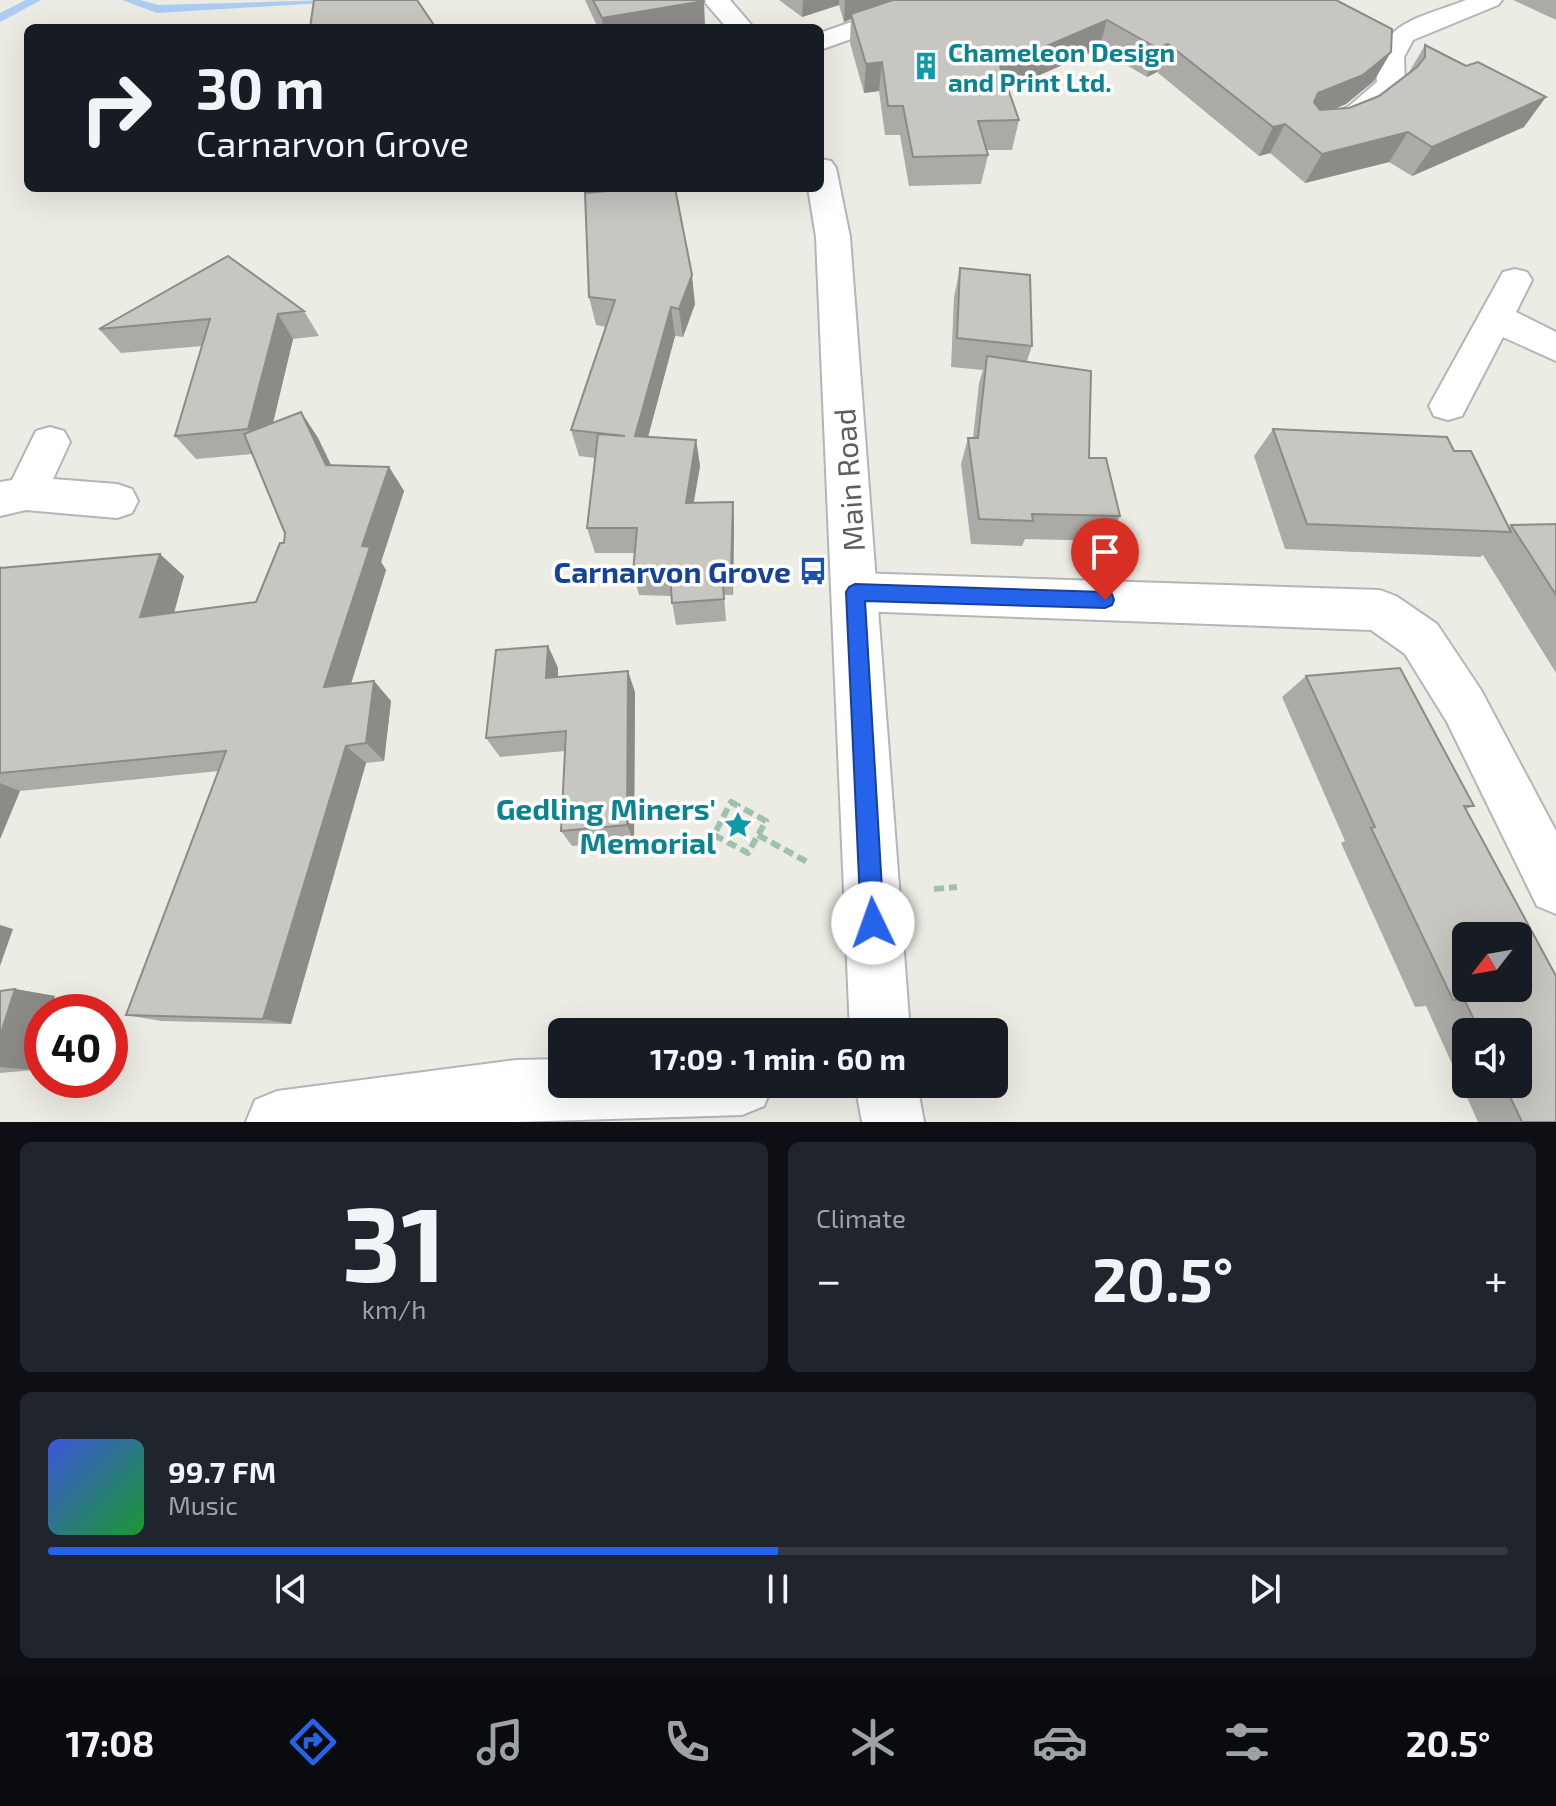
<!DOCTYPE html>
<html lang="en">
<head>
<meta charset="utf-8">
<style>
	body { margin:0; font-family:"Exo 2",sans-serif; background:#20242c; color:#f1f3f6; height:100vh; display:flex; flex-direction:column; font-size:30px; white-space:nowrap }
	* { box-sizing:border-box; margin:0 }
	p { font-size:26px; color:#9ea1a6 }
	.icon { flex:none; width:44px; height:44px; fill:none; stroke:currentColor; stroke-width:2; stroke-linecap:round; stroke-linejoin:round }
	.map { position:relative; height:1122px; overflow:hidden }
	.panel { display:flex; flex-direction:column; gap:20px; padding:20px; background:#0d0f14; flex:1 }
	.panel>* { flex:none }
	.top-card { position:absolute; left:24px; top:24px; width:800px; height:168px; border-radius:12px; box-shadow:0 8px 32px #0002; background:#171b24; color:#f1f3f6; overflow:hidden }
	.needle { width:52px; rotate:239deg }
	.buttons { position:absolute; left:1452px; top:922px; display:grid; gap:16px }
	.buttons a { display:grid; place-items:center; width:80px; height:80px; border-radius:12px; background:#171b24; box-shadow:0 8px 32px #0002; font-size:40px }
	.speed { position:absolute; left:24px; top:994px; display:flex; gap:16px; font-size:40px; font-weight:700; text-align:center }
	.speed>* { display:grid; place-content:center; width:104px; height:104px; border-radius:50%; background:#171b24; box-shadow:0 8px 32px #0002; line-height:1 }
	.speed .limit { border:12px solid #d22; background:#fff; color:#111 }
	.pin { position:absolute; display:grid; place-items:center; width:68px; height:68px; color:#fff; margin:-82px -34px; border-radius:50% 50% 50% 0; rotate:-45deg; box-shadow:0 0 8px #0007 }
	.pin .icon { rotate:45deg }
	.me { position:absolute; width:88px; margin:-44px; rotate:357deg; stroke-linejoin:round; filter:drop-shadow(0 0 6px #0008) }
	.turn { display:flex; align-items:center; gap:28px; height:168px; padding:0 40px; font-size:36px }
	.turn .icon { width:104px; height:104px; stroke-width:2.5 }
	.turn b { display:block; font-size:56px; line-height:68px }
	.big { font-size:60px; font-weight:700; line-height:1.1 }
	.panel .widget { flex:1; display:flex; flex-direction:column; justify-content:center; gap:12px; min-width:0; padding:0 28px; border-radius:12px; background:#20242c }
	.panel .dial { align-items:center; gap:0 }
	.dial b { font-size:104px; line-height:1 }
	.song { display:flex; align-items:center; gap:24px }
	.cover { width:96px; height:96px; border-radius:12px; background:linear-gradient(135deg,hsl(230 70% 55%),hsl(130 70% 35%)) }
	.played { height:8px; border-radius:4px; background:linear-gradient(90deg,#2563eb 50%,#363941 50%) }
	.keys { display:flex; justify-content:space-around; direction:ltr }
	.heat { display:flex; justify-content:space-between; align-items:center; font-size:44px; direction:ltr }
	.panel .tiles { flex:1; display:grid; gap:20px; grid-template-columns:1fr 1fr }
	.widget:last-child { grid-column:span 2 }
	.trip { position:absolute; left:548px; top:1018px; width:460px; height:80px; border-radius:12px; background:#171b24; box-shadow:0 8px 32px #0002; font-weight:700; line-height:80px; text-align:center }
	.tab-bar { display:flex; height:128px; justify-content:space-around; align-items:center; background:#090b0e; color:#9ea1a6 }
	.tab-bar .icon { width:56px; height:56px }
	.tab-bar .active { color:#2563eb }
	.tab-bar b { font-size:36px; color:#f1f3f6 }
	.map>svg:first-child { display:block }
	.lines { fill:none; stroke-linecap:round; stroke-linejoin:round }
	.stream { fill:#acccf4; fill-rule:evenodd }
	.street-casing { stroke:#b4b5b9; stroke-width:4 }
	.secondary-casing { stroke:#b3b5ba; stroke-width:4 }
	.path { stroke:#9dc1ac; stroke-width:6; stroke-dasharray:10 5; stroke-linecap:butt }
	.street { fill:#fff; fill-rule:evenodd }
	.secondary { fill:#fff; fill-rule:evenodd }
	.wall { fill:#acaaa6; fill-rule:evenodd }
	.shaded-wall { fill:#8c8b87 }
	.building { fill:#c8c6c1; stroke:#8c8b87; stroke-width:2; fill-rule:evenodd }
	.route { fill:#2563eb; stroke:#184099; stroke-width:2 }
	.labels { text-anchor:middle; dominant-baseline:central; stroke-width:7; stroke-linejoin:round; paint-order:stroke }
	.far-culture-label { font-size:26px; font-weight:bold; fill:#0d838f; stroke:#fff; text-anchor:start }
	.street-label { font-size:30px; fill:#5c5e63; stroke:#fff }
	.transit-label { font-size:30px; font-weight:bold; fill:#164399; stroke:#fff; text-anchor:end }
	.culture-label { font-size:30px; font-weight:bold; fill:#0d838f; stroke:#fff; text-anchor:end }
</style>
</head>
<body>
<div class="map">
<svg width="1556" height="1122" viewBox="0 0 1556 1122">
	<rect width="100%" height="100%" fill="#edece4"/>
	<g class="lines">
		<g class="stream">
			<polygon points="26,0 41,0 0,22 0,13"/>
			<polygon points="122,0 140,0 158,5 329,0 323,3 157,13"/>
		</g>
		<defs>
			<g id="street">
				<polygon points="914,0 951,0 947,5 820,50 820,33"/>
				<path d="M1466,0H1502L1498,5L1413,40L1404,57L1405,84C1388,109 1347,140 1316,132L1311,126L1316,120L1348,107L1377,82C1373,22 1421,18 1466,0Z"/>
				<polygon points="1515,269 1527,272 1532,280 1516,312 1556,332 1556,361 1503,337 1462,416 1448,420 1434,416 1429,406 1503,272"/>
				<polygon points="50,427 64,431 70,442 53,479 117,484 132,489 138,501 132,513 117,518 26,510 0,516 0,482 12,480 36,431"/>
				<polygon points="855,573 1380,590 1396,596 1437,624 1481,690 1556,831 1556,914 1537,906 1447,722 1405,654 1371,630 855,611 839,606 832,592 839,578"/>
				<polygon points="562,1059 562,1084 773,1084 764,1106 742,1115 514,1122 246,1122 255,1100 277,1091 516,1060"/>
			</g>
			<g id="secondary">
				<polygon points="703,0 730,0 754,28 727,28"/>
				<polygon points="820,159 831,161 836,168 850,237 910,1032 850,1032 816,237 808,188 820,188"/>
				<polygon points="855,1084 917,1084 924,1122 862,1122"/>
			</g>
		</defs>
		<use href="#street" class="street-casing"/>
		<use href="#secondary" class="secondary-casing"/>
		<g class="path">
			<polygon points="731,802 766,821 748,853 714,835"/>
			<polyline points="758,835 809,863"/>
			<polyline points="934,889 957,887"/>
		</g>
		<use href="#street" class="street"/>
		<use href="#secondary" class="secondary"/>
	</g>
	<g class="wall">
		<polygon points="585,0 703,0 705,28 598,28"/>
		<polygon points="779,0 1336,0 1374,81 1346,104 1335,109 1349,108 1379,96 1408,74 1425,45 1524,127 1412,176 1389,162 1305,183 1270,153 1259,156 1157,72 1147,77 1099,49 1008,89 1019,120 1012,150 986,150 988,155 981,184 909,186 900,135 885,135 879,91 864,93 850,43 851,19 844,22 839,5 802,17"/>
		<polygon points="1513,0 1556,0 1556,20"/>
		<polygon points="960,268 1032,346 1027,361 1089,458 1120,516 1106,541 1025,539 1022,546 971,544 961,464 968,438 973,438 979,383 983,370 951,367 954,297"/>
		<polygon points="589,297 695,304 683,337 675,336 648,437 696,440 700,466 694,502 733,502 734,528 733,595 724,595 726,621 676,625 671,596 639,595 633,572 635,553 595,553 587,528 595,458 579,456 571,430 606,327 596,325"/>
		<polygon points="304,311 319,336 293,339 273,423 301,412 318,438 331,465 389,467 404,491 381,562 386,570 351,684 374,681 391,701 384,761 366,763 291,1024 161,1021 126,1015 219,771 20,791 0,839 0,566 2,567 184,576 174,613 256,602 284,543 285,533 252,454 196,459 175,436 202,346 121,353 99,329"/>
		<polygon points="1273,429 1454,451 1508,527 1511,525 1556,524 1556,673 1483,555 1480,557 1285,549 1254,456"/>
		<polygon points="548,646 558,668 558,677 635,692 634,841 572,846 561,831 565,751 500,757 486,738"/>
		<path d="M1306,676L1474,806L1466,809L1556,1122H1478L1426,1006L1415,1007L1341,843L1345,841L1282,697ZM1466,1032H1518V1084H1466Z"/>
		<polygon points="15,989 55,996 42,1012 42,1042 34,1070 0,1073 0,991"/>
	</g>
	<g class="shaded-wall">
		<polygon points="803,0 839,0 839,5 802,17"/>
		<polygon points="845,0 905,0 851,14 851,19 844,22"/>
		<polygon points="704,1 705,28 603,28 602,18"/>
		<polygon points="1107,20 1099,49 994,95 1000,66"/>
		<polygon points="1168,44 1157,72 1147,77 1157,48"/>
		<polygon points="1391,52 1374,81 1346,104 1302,122 1318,93"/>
		<polygon points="882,62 879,91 864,93 866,64"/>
		<polygon points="1546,97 1524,127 1412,176 1432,147"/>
		<polygon points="1285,124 1270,153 1259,156 1273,127"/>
		<polygon points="1408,132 1389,162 1305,183 1322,154"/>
		<polygon points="692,275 695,304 683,337 679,309"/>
		<polygon points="671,307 675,336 641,463 635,436"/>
		<polygon points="278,314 293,339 266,452 248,429"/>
		<polygon points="301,412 318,438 343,490 326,465"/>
		<polygon points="696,440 700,466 689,528 686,503"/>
		<polygon points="389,467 404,491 381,562 386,570 344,706 324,687 362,546"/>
		<polygon points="733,502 734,528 733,595 731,571"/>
		<polygon points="160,554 184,576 167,638 140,617"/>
		<polygon points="548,646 558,668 557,698 546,678"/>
		<polygon points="628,671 635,692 634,841 627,825"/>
		<polygon points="374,681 391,701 384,761 366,743"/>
		<polygon points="346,746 366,763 291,1024 263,1019"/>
		<polygon points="0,783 20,791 0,839"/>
		<polygon points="0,925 13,929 0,966"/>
		<polygon points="15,989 55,996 51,1012 42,1012 42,1042 34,1070 0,1067 0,1036"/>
	</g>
	<g class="building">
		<polygon points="314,0 417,0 436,28 310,28"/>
		<polygon points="593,0 703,0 704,1 602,18"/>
		<polygon points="893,0 1336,0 1392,29 1391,52 1363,75 1318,93 1314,102 1320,110 1349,108 1379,96 1417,67 1425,57 1425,45 1466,66 1478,62 1546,97 1432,147 1408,132 1322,154 1285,124 1273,127 1168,44 1157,48 1107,20 1000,66 1019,120 978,121 988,155 913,157 903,106 888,106 882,62 866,64 851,14"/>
		<polygon points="619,188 675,188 692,275 679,309 671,307 635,436 696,440 686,503 733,502 731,571 722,571 724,599 672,603 670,572 633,572 637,528 587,528 598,434 625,436 571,430 615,300 589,297 585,193 620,190"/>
		<polygon points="228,256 304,311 278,314 248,429 175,436 210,319 99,329"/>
		<polygon points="960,268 1030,275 1032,346 957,338"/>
		<polygon points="987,356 1091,371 1089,458 1106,458 1120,516 1032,514 1033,521 979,519 968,438 978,438"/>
		<polygon points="301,412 326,465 389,467 362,546 370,547 324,687 374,681 366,743 346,746 263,1019 126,1015 226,751 0,773 0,568 160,554 140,617 256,602 280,543 284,543 285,533 244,434"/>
		<polygon points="1273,429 1447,437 1454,451 1471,451 1511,532 1307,524"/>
		<polygon points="1556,524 1556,595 1511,525"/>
		<polygon points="548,646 546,678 628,671 627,825 561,831 566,731 486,738 496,650"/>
		<path d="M1400,668L1474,806H1464L1556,976V1122H1522L1504,1084H1518V1032H1480L1464,999L1453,1000L1371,828L1375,827L1306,676ZM1466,936H1518V988H1466Z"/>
		<polygon points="15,989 0,1036 0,991"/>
	</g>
	<polygon class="route" points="855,584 1105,592 1112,594 1114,600 1112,605 1105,608 865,601 884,923 881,931 873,935 865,931 861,923 846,592 849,587"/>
	<defs>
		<symbol id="building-bare" viewBox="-9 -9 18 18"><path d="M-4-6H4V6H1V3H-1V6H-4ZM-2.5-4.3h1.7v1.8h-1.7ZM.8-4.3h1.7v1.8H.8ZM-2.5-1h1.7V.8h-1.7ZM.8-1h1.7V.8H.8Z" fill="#0f9aa8" stroke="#fff" stroke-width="2.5" paint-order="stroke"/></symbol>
		<symbol id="bus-bare" viewBox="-9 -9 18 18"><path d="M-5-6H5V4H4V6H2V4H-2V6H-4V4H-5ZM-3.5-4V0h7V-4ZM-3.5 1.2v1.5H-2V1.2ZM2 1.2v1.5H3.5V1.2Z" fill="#1a4fb4" stroke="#fff" stroke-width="2.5" paint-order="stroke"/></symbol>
		<symbol id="sight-bare" viewBox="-9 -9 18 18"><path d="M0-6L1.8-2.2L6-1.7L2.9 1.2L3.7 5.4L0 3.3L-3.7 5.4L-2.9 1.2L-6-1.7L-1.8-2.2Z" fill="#0f9aa8" stroke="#fff" stroke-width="2.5" paint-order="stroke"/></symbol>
	</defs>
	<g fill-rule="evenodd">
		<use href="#building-bare" x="906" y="46" width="40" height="40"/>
		<use href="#bus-bare" x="793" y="551" width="40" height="40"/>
		<use href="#sight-bare" x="718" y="805" width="40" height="40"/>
	</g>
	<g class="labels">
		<g class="far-culture-label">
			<text x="948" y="51">Chameleon Design<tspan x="948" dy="30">and Print Ltd.</tspan></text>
		</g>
		<g class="street-label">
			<text transform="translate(848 480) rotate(-94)">Main Road</text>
		</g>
		<g class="transit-label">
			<text x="791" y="571">Carnarvon Grove</text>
		</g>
		<g class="culture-label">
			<text x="716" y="808">Gedling Miners'<tspan x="716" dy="34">Memorial</tspan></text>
		</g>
	</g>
</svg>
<div class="buttons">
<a><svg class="needle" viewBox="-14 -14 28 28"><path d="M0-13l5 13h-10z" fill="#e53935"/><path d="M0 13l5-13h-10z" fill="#9ea1a6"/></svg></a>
<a><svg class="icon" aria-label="sound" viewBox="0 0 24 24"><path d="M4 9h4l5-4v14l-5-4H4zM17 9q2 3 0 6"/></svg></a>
</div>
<div class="speed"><div class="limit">40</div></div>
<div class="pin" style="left:1105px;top:600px;background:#d93025"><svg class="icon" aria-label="arrive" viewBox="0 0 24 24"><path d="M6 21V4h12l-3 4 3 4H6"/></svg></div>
<svg class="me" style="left:873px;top:923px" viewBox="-20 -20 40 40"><circle r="19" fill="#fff"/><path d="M0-13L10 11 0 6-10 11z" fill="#2563eb"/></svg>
<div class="trip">17:09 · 1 min · 60 m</div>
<div class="top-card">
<div class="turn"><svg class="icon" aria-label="right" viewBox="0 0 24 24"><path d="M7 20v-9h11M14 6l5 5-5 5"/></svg><div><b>30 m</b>Carnarvon Grove</div></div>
</div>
</div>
<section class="panel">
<div class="tiles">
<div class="widget dial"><b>31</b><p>km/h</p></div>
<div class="widget"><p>Climate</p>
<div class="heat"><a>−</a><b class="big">20.5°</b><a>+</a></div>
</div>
<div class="widget">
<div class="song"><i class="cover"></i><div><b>99.7 FM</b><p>Music</p></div></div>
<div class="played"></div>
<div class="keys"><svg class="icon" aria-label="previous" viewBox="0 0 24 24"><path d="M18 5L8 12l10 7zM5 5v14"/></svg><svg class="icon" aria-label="pause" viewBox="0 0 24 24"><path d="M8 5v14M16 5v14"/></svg><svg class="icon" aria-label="next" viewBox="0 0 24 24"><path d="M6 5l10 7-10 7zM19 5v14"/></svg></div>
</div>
</div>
</section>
<nav class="tab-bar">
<b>17:08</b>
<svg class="icon active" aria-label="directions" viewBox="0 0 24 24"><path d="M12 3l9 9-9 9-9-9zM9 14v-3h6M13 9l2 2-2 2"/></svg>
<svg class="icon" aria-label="music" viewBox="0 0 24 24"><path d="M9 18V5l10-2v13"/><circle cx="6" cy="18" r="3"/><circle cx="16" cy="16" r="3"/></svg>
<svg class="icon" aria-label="phone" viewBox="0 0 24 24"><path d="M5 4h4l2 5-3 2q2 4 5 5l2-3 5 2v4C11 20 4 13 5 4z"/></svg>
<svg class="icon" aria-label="climate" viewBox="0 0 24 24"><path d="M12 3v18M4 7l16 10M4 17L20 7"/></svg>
<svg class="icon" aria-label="car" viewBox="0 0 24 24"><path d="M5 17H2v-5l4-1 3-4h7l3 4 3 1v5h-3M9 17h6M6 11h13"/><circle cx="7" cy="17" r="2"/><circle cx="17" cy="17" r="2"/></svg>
<svg class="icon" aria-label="filters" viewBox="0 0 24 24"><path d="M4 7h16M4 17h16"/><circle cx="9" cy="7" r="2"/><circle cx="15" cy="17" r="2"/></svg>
<b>20.5°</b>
</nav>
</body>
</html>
